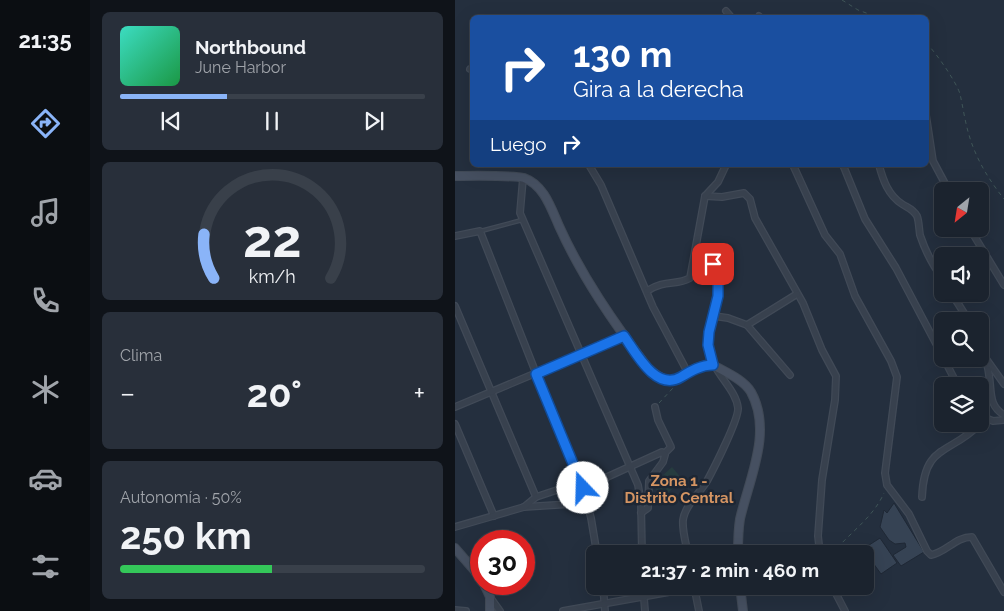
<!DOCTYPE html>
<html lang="es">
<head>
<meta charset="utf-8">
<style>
	body { margin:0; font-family:Raleway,sans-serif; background:#282f3a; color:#f1f3f6; height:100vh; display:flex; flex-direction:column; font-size:19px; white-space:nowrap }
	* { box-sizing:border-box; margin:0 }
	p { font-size:16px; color:#a0a4aa }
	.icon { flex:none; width:28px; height:28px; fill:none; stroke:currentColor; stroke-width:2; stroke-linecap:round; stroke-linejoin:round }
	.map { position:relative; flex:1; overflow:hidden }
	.panel { display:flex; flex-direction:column; gap:12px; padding:12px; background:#0f1319; width:365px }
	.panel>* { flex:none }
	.guide { position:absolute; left:15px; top:15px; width:459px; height:152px; border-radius:8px; box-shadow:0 5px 20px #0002,0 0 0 1px #39404a; background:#1a4fa0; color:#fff; overflow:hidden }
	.needle { width:32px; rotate:210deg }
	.controls { position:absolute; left:479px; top:182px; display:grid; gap:10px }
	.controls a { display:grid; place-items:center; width:55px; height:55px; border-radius:8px; background:#1b232e; box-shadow:0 5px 20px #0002,0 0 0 1px #39404a; font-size:25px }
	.speed { position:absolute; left:15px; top:530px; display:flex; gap:10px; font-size:25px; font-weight:700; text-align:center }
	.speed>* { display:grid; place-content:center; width:65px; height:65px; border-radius:50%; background:#1b232e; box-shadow:0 5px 20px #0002,0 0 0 1px #39404a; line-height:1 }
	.speed .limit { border:8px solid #d22; background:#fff; color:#111 }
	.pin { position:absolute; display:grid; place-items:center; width:42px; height:42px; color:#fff; margin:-21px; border-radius:10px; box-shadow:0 2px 8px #0006 }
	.me { position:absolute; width:55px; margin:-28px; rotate:339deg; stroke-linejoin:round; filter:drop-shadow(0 0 4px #0008) }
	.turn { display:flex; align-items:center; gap:18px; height:105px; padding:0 20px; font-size:22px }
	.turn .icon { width:65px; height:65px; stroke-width:2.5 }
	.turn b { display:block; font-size:35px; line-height:42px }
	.then { display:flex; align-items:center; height:48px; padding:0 20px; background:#0003; gap:10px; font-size:19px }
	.big { font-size:38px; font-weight:700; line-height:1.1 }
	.panel .card { flex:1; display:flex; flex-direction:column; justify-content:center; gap:8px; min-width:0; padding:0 18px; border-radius:8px; background:#282f3a }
	.panel .dial { align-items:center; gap:0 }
	.dial svg { height:130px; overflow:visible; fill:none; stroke:#39404a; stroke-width:7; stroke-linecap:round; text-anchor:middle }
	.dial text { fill:#f1f3f6; stroke:none }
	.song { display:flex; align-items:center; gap:15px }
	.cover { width:60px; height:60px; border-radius:8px; background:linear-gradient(135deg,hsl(170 70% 55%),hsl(140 70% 35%)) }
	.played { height:5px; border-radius:2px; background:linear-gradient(90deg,#8ab4f8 35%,#39404a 35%) }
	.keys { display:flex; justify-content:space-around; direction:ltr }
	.heat { display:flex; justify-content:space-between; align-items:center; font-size:28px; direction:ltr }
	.charge { height:8px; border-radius:4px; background:linear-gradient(90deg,#34c759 50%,#39404a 0) }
	.trip { position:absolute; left:131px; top:545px; width:288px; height:50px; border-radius:8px; background:#1b232e; box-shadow:0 5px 20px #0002,0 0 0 1px #39404a; font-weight:700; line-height:50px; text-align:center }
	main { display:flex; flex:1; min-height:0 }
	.menu { display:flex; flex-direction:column; width:90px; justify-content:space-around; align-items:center; background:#0b0e12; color:#a0a4aa }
	.menu .icon { width:35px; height:35px }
	.menu .current { color:#8ab4f8 }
	.menu b { font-size:22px; color:#f1f3f6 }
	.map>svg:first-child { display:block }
	.green { fill:#263c3f }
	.building { fill:#364354; stroke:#1f2835 }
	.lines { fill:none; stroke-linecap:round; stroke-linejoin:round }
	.lane-casing { stroke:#414a57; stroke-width:5 }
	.street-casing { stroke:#414a57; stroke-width:8 }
	.secondary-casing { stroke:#414a57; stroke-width:10 }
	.path { stroke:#3f5557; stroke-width:1; stroke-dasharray:4 4; stroke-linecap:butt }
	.lane { stroke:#38414e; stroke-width:2.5 }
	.street { stroke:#38414e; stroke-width:5.5 }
	.secondary { stroke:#465061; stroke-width:8 }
	.route-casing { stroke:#114b97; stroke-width:12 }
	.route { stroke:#1a73e8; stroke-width:9 }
	.labels { text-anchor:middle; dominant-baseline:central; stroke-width:5; stroke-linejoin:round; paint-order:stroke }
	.neighbourhood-label { font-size:15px; font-weight:bold; fill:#d59563; stroke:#1d2633 }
</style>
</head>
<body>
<main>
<nav class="menu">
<b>21:35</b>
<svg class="icon current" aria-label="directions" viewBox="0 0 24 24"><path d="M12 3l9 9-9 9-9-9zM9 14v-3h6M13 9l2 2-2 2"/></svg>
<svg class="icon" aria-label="music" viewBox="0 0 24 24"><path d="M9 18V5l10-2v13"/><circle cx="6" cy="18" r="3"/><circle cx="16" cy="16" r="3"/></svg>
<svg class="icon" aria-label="phone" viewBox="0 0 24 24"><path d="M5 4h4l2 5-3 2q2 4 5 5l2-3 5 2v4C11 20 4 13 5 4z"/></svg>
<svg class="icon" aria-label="climate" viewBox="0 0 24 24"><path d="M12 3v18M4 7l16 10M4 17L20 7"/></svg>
<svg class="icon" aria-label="car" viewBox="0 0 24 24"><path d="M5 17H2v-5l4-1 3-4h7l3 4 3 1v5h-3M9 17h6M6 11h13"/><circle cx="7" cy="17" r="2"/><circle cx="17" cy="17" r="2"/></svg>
<svg class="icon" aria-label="filters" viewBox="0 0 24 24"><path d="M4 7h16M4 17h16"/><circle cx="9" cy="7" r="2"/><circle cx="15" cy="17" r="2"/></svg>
</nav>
<section class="panel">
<div class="card">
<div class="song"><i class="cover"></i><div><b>Northbound</b><p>June Harbor</p></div></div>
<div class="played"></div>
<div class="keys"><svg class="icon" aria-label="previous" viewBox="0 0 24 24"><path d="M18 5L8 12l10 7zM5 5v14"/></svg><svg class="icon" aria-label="pause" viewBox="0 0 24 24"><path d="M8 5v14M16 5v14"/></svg><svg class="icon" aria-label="next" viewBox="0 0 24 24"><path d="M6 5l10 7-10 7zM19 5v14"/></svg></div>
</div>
<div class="card dial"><svg viewBox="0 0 100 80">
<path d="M14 69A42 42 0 1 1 86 69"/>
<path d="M14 69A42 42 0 0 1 8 42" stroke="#8ab4f8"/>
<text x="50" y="56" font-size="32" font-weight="700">22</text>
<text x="50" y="72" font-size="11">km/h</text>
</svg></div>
<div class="card"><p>Clima</p>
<div class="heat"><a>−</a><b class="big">20°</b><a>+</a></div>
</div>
<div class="card"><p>Autonomía · 50%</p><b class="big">250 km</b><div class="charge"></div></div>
</section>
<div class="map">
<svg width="549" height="611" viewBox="0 0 549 611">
	<rect width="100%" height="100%" fill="#242f3e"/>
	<polygon class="green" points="217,467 228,480 208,497 197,485"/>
	<g class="building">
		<polygon points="439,503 469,552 446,566 438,555 451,547 450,543 440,544 434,540 425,527 429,510 432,513"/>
		<polygon points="425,538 442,563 426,574 408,549"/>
	</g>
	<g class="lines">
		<defs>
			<polyline id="lane" points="26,231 67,220"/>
			<g id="street">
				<polyline points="271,11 277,18"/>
				<polyline points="303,18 304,16"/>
				<polyline points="15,69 18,70"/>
				<polyline points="471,115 478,161 494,191"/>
				<polyline points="134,165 146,185 198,307 233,373"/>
				<path d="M338,165L370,235L385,254L400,296L436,361L442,377L430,473L432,485L454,514L472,551L476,555C492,552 500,537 517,537L549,592"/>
				<polyline points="388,165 410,219 441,268 488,357"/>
				<path d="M424,165C428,180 433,195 447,204C453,208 458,209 462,216C464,221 464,229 465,235C470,250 478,266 488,279"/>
				<polyline points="68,178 65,213 183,485 186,503 187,554"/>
				<polyline points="250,196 267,197 289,193 295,199 300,218 348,303 367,350 381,376 380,400 367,480 363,536 365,554"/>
				<polyline points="515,229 549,285"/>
				<polyline points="0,236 25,231 105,434 126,481 136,518 142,554"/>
				<path d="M192,291C211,279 221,286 235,278L250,196L263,182L271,165"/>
				<polyline points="497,294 514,321"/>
				<polyline points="0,306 81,497"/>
				<polyline points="259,316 273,318 292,325 335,375"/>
				<polyline points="292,325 342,294"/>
				<path d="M525,344C529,354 533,365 534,375C537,392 533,405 549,415"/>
				<polyline points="489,359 503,386"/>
				<polyline points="532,360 549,384"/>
				<polyline points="0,407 169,336"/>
				<polyline points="200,407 203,420 216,447 209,454"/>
				<polyline points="525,423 528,417 538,421 549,420"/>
				<polyline points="0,424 39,516"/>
				<path d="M467,497C469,443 495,455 525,424"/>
				<polyline points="69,507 132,503"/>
				<polyline points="0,527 69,507 81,497 108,488 128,488 207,452 210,455 208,462 194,481 193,508 186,513"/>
				<path d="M233,554C231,543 227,531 228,520C230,505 245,493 252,481C258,470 284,419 283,408C281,387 254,371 253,343C253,319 279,280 253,260"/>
				<polyline points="148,586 150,611"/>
				<polyline points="188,586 190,611"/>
				<polyline points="239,586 244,611"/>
				<polyline points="377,586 390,611"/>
				<polyline points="35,597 45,611"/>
				<polyline points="0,610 11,611"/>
				<polyline points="108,611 248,586"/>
			</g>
			<g id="secondary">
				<path d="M0,176C12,176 59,175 69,178C89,185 96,208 104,226C127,277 159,323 193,368C225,398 226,364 258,365C270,372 288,379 296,392C318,432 294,479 285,519C283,531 283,542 283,554"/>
				<polyline points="0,548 26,578"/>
				<polyline points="29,584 35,597 35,611"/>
				<polyline points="285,586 288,611"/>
			</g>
		</defs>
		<use href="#lane" class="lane-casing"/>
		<use href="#street" class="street-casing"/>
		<use href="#secondary" class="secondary-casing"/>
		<g class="path">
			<polyline points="387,0 403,10 425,18"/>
			<path d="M471,43C480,51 502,83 505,94C508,107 510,122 514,135C521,159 534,180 549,199"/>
			<polyline points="204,403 218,388"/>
			<path d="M377,554C394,533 418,518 429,493"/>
		</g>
		<use href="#lane" class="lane"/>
		<use href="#street" class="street"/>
		<use href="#secondary" class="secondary"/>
	</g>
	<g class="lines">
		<defs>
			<path id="route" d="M128,488L81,374L169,336C181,353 201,392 226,377C236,371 246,365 258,365L253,345L254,332L263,296V277L258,264"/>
		</defs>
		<use href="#route" class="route-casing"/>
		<use href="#route" class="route"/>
	</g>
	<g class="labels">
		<g class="neighbourhood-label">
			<text x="224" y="481">Zona 1 -<tspan x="224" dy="17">Distrito Central</tspan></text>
		</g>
	</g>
</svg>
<div class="controls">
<a><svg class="needle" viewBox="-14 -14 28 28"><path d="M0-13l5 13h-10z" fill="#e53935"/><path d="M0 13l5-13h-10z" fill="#a0a4aa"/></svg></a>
<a><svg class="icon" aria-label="sound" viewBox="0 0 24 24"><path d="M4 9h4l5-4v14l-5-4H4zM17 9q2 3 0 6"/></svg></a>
<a><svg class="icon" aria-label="search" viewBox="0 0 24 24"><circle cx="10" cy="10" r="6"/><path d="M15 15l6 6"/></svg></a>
<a><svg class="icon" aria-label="layers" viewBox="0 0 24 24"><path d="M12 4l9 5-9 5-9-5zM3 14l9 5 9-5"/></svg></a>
</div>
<div class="speed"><div class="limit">30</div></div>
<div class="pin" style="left:258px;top:264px;background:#d93025"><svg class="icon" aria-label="arrive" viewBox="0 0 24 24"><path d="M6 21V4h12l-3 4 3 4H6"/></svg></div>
<svg class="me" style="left:128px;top:488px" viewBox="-20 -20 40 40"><circle r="19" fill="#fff"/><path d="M0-13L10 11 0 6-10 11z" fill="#1a73e8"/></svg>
<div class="trip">21:37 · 2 min · 460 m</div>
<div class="guide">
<div class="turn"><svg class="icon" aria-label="right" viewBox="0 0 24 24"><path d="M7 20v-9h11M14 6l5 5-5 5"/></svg><div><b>130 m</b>Gira a la derecha</div></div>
<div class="then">Luego<svg class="icon" aria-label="right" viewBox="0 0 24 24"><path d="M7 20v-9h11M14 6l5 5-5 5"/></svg></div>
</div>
</div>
</main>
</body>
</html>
